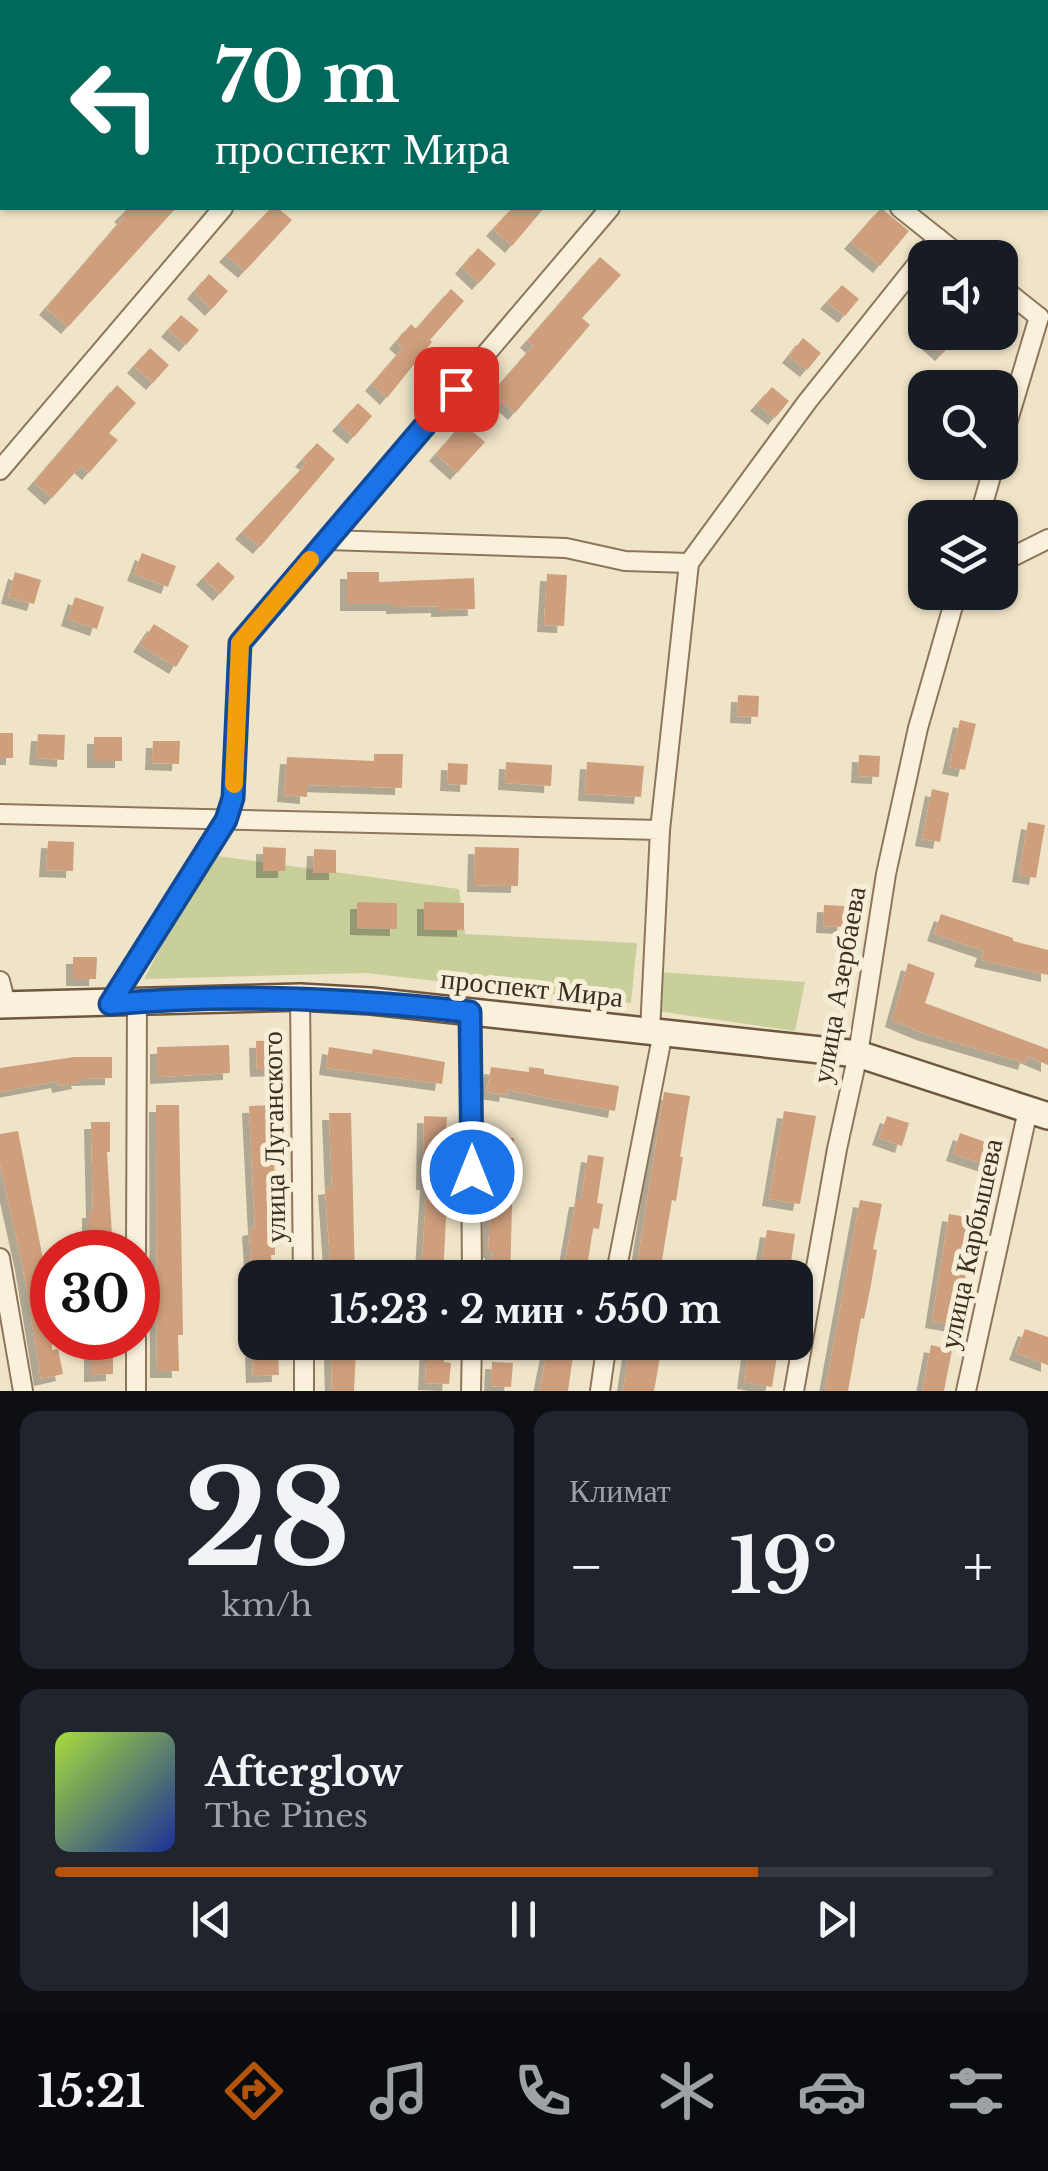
<!DOCTYPE html>
<html lang="ru">
<head>
<meta charset="utf-8">
<style>
	body { margin:0; font-family:"Libre Baskerville",serif; background:#20242c; color:#f1f3f6; height:100vh; display:flex; flex-direction:column; font-size:38px; white-space:nowrap }
	* { box-sizing:border-box; margin:0 }
	p { font-size:32px; color:#9ea1a6 }
	.icon { flex:none; width:55px; height:55px; fill:none; stroke:currentColor; stroke-width:2; stroke-linecap:round; stroke-linejoin:round }
	.map { position:relative; height:1391px; overflow:hidden }
	.drawer { display:flex; flex-direction:column; gap:20px; padding:20px; background:#0d0f14; flex:1 }
	.drawer>* { flex:none }
	.top-card { position:absolute; left:0px; top:0px; width:1050px; height:210px; box-shadow:0 2px 8px #0004; background:#00695c; color:#fff; overflow:hidden }
	.buttons { position:absolute; left:908px; top:240px; display:grid; gap:20px }
	.buttons a { display:grid; place-items:center; width:110px; height:110px; border-radius:20px; background:#171b24; box-shadow:0 2px 8px #0004; font-size:50px }
	.speed { position:absolute; left:30px; top:1230px; display:flex; gap:20px; font-size:50px; font-weight:700; text-align:center }
	.speed>* { display:grid; place-content:center; width:130px; height:130px; border-radius:50%; background:#171b24; box-shadow:0 2px 8px #0004; line-height:1 }
	.speed .limit { border:15px solid #d22; background:#fff; color:#111 }
	.pin { position:absolute; display:grid; place-items:center; width:85px; height:85px; color:#fff; margin:-42px; border-radius:20px; box-shadow:0 5px 15px #0006 }
	.me { position:absolute; width:110px; margin:-55px; rotate:0deg; stroke-linejoin:round; filter:drop-shadow(0 0 8px #0008) }
	.turn { display:flex; align-items:center; gap:35px; height:210px; padding:0 50px; font-size:45px }
	.turn .icon { width:130px; height:130px; stroke-width:2.5 }
	.turn b { display:block; font-size:70px; line-height:85px }
	.big { font-size:75px; font-weight:700; line-height:1.1 }
	.drawer .tile { flex:1; display:flex; flex-direction:column; justify-content:center; gap:15px; min-width:0; padding:0 35px; border-radius:20px; background:#20242c }
	.drawer .dial { align-items:center; gap:0 }
	.dial b { font-size:130px; line-height:1 }
	.song { display:flex; align-items:center; gap:30px }
	.cover { width:120px; height:120px; border-radius:15px; background:linear-gradient(135deg,hsl(80 70% 55%),hsl(230 70% 35%)) }
	.played { height:10px; border-radius:5px; background:linear-gradient(90deg,#b45309 75%,#363941 75%) }
	.keys { display:flex; justify-content:space-around; direction:ltr }
	.heat { display:flex; justify-content:space-between; align-items:center; font-size:55px; direction:ltr }
	.drawer .tiles { flex:1; display:grid; gap:20px; grid-template-columns:1fr 1fr }
	.tile:last-child { grid-column:span 2 }
	.trip { position:absolute; left:238px; top:1260px; width:575px; height:100px; border-radius:20px; background:#171b24; box-shadow:0 2px 8px #0004; font-weight:700; line-height:100px; text-align:center }
	.tab-bar { display:flex; height:160px; justify-content:space-around; align-items:center; background:#090b0e; color:#9ea1a6 }
	.tab-bar .icon { width:70px; height:70px }
	.tab-bar .active { color:#b45309 }
	.tab-bar b { font-size:45px; color:#f1f3f6 }
	.map>svg:first-child { display:block }
	.green { fill:#c9cf9b }
	.building { fill:#cf9f7d; filter:url(#shadow) }
	.lines { fill:none; stroke-linecap:round; stroke-linejoin:round }
	.minor-casing { stroke:#8d765c; stroke-width:22 }
	.secondary-casing { stroke:#6f573f; stroke-width:30 }
	.minor { stroke:#faf1dc; stroke-width:18 }
	.secondary { stroke:#faf1dc; stroke-width:25 }
	.route-casing { stroke:#114b97; stroke-width:25 }
	.route { stroke:#1a73e8; stroke-width:18 }
	.slow { stroke:#f59e0b; stroke-width:18 }
	.labels { text-anchor:middle; dominant-baseline:central; stroke-width:10; stroke-linejoin:round; paint-order:stroke }
	.street-label { font-size:28px; fill:#3d2e20; stroke:#f7eed8 }
</style>
</head>
<body>
<div class="map">
<svg width="1048" height="1391" viewBox="0 0 1048 1391">
	<defs>
		<filter id="shadow"><feDropShadow dx="-7" dy="7" stdDeviation="0" flood-color="#0004"/></filter>
	</defs>
	<rect width="100%" height="100%" fill="#f0e4c8"/>
	<g class="green">
		<polygon points="210,855 459,889 465,934 637,943 631,1003 366,973 144,979"/>
		<polygon points="658,972 805,982 795,1031 657,1011"/>
	</g>
	<g class="building">
		<polygon points="128,208 176,208 68,327 46,308 124,217 121,215"/>
		<polygon points="271,208 278,208 292,220 245,271 226,255"/>
		<polygon points="512,208 544,208 512,246 493,229"/>
		<polygon points="881,208 909,231 880,266 851,242"/>
		<polygon points="478,248 496,264 479,283 462,267"/>
		<polygon points="600,257 621,275 582,318 590,325 515,413 492,393 533,346 527,341"/>
		<polygon points="209,274 228,291 212,309 194,292"/>
		<polygon points="842,285 859,299 845,316 827,302"/>
		<polygon points="451,289 464,301 430,340 432,342 387,398 372,384 403,348 396,342 411,324 416,329"/>
		<polygon points="181,315 199,330 186,345 168,330"/>
		<polygon points="931,332 963,332 942,354 925,339"/>
		<polygon points="803,338 821,353 807,370 789,356"/>
		<polygon points="150,348 169,365 153,383 134,366"/>
		<polygon points="117,385 136,403 109,433 118,440 89,473 81,466 52,498 34,482"/>
		<polygon points="772,387 789,401 775,418 757,404"/>
		<polygon points="358,403 372,416 354,437 339,424"/>
		<polygon points="463,423 485,442 457,473 436,454"/>
		<polygon points="317,443 335,459 260,547 242,532 307,463 302,460"/>
		<polygon points="142,553 176,566 168,587 134,574"/>
		<polygon points="218,562 235,577 220,594 203,578"/>
		<polygon points="15,572 41,580 34,604 8,597"/>
		<polygon points="347,572 379,572 379,582 474,578 475,609 438,610 438,606 393,607 393,604 347,604"/>
		<polygon points="547,574 567,575 564,626 544,625"/>
		<polygon points="75,597 104,607 97,629 68,619"/>
		<polygon points="154,624 189,646 176,667 140,645"/>
		<polygon points="738,695 759,696 758,717 737,716"/>
		<polygon points="960,720 976,724 965,770 949,767"/>
		<rect x="0" y="733" width="13" height="25"/>
		<polygon points="38,734 65,735 64,760 36,758"/>
		<rect x="94" y="737" width="28" height="24"/>
		<polygon points="153,741 180,741 179,764 152,763"/>
		<polygon points="374,754 403,754 402,788 307,785 307,797 284,795 287,757 374,761"/>
		<polygon points="859,755 880,756 879,777 858,776"/>
		<polygon points="506,762 552,765 551,786 505,783"/>
		<polygon points="587,762 644,766 641,797 585,794"/>
		<polygon points="448,763 468,764 467,785 447,784"/>
		<polygon points="932,789 949,793 940,842 922,839"/>
		<polygon points="1028,822 1045,825 1036,878 1019,875"/>
		<polygon points="48,841 74,842 73,871 46,870"/>
		<polygon points="263,847 286,848 285,871 263,871"/>
		<polygon points="475,847 519,848 518,886 474,885"/>
		<polygon points="314,849 336,850 336,873 313,873"/>
		<polygon points="357,902 397,903 397,929 357,928"/>
		<polygon points="424,902 464,903 464,930 424,929"/>
		<polygon points="824,905 845,906 844,927 823,926"/>
		<polygon points="941,914 1013,938 1013,941 1048,950 1048,975 981,960 984,951 934,934"/>
		<polygon points="73,957 97,957 96,979 73,979"/>
		<polygon points="908,963 935,973 925,1003 1048,1049 1048,1065 1027,1056 1025,1063 923,1033 892,1020"/>
		<polygon points="282,1040 282,1069 257,1070 256,1041"/>
		<polygon points="229,1045 230,1073 157,1077 157,1047"/>
		<polygon points="329,1047 372,1054 373,1049 445,1062 442,1084 326,1068"/>
		<polygon points="74,1057 112,1057 112,1078 78,1079 79,1082 59,1086 58,1081 0,1092 0,1068"/>
		<polygon points="491,1067 529,1072 529,1067 544,1069 544,1074 619,1086 615,1111 507,1090 506,1095 487,1092"/>
		<polygon points="664,1092 690,1096 680,1157 683,1157 676,1201 672,1200 659,1278 635,1278"/>
		<polygon points="156,1105 179,1105 183,1335 178,1335 179,1371 157,1371"/>
		<polygon points="274,1105 275,1255 271,1255 272,1278 252,1278 249,1229 255,1228 249,1106"/>
		<polygon points="784,1111 816,1116 800,1204 769,1199"/>
		<polygon points="329,1113 351,1113 355,1278 334,1278 334,1260 330,1260 325,1188 332,1187"/>
		<polygon points="424,1116 447,1117 441,1197 447,1197 443,1278 421,1278 427,1183 423,1183"/>
		<polygon points="887,1116 909,1123 902,1146 879,1138"/>
		<polygon points="91,1122 110,1122 110,1152 107,1152 112,1235 89,1236 89,1211 93,1211"/>
		<polygon points="18,1131 52,1305 52,1350 58,1349 63,1374 41,1379 22,1263 0,1164 0,1134"/>
		<polygon points="960,1133 997,1146 990,1166 953,1154"/>
		<polygon points="495,1137 514,1138 510,1278 490,1278 492,1251 488,1251"/>
		<polygon points="588,1155 604,1157 597,1203 603,1204 599,1229 593,1228 587,1267 565,1263 576,1200 581,1200"/>
		<polygon points="860,1200 882,1204 873,1249 877,1250 870,1290 864,1319 861,1318 848,1391 825,1391"/>
		<polygon points="949,1214 972,1218 963,1263 968,1264 955,1325 932,1321"/>
		<polygon points="767,1230 795,1234 790,1269 761,1264"/>
		<polygon points="1025,1329 1048,1337 1048,1365 1016,1353"/>
		<polygon points="427,1342 445,1342 444,1362 451,1363 449,1384 425,1383"/>
		<polygon points="549,1342 575,1342 568,1391 539,1391"/>
		<polygon points="931,1345 952,1350 944,1391 922,1391"/>
		<polygon points="91,1349 113,1349 113,1374 91,1375"/>
		<polygon points="252,1350 278,1350 279,1375 253,1376"/>
		<polygon points="356,1352 354,1391 332,1391 331,1353"/>
		<polygon points="629,1352 660,1357 654,1391 623,1391"/>
		<polygon points="748,1352 777,1356 772,1387 744,1382"/>
		<polygon points="492,1362 513,1363 511,1387 491,1386"/>
	</g>
	<g class="lines">
		<defs>
			<g id="minor">
				<polyline points="660,0 663,2"/>
				<polyline points="24,2 26,0"/>
				<polyline points="398,2 400,0"/>
				<polyline points="0,14 2,16"/>
				<polyline points="0,31 2,28"/>
				<polyline points="900,208 963,258"/>
				<polyline points="1000,286 1039,317"/>
				<polyline points="1000,447 1039,317"/>
				<polyline points="0,470 223,208"/>
				<polyline points="979,518 995,462"/>
				<polyline points="328,540 566,548 625,561 689,563"/>
				<polyline points="1000,563 1048,539"/>
				<polyline points="0,814 660,830 650,1031"/>
				<polyline points="660,830 689,563 807,402 938,238"/>
				<polyline points="0,981 6,1004"/>
				<polyline points="300,997 303,1278"/>
				<polyline points="111,1004 226,820 233,798 240,643 610,208"/>
				<polyline points="470,1012 472,1278"/>
				<polyline points="136,1252 137,1002"/>
				<polyline points="0,1258 23,1391"/>
				<polyline points="615,1278 663,1032"/>
				<polyline points="304,1342 304,1391"/>
				<polyline points="136,1391 136,1338"/>
				<polyline points="471,1391 472,1342"/>
				<polyline points="600,1391 607,1342"/>
				<polyline points="794,1391 837,1149 858,1054 886,874 918,728 957,592"/>
				<polyline points="966,1391 1028,1110"/>
			</g>
			<polyline id="secondary" points="0,1005 300,997 371,1001 858,1054 1048,1116"/>
		</defs>
		<use href="#minor" class="minor-casing"/>
		<use href="#secondary" class="secondary-casing"/>
		<use href="#minor" class="minor"/>
		<use href="#secondary" class="secondary"/>
	</g>
	<g class="lines">
		<defs>
			<path id="route" d="M456,389L240,643L233,798L226,820L110,1004C231,993 350,998 470,1012L472,1172"/>
		</defs>
		<use href="#route" class="route-casing"/>
		<use href="#route" class="route"/>
		<polyline class="slow" points="234,784 240,643 310,560"/>
	</g>
	<g class="labels">
		<g class="street-label">
			<text transform="translate(839 985) rotate(-80)">улица Азербаева</text>
			<text transform="translate(532 988) rotate(6)">проспект Мира</text>
			<text transform="translate(274 1137) rotate(-91)">улица Луганского</text>
			<text transform="translate(971 1244) rotate(-78)">улица Карбышева</text>
		</g>
	</g>
</svg>
<div class="buttons">
<a><svg class="icon" aria-label="sound" viewBox="0 0 24 24"><path d="M4 9h4l5-4v14l-5-4H4zM17 9q2 3 0 6"/></svg></a>
<a><svg class="icon" aria-label="search" viewBox="0 0 24 24"><circle cx="10" cy="10" r="6"/><path d="M15 15l6 6"/></svg></a>
<a><svg class="icon" aria-label="layers" viewBox="0 0 24 24"><path d="M12 4l9 5-9 5-9-5zM3 14l9 5 9-5"/></svg></a>
</div>
<div class="speed"><div class="limit">30</div></div>
<div class="pin" style="left:456px;top:389px;background:#d93025"><svg class="icon" aria-label="arrive" viewBox="0 0 24 24"><path d="M6 21V4h12l-3 4 3 4H6"/></svg></div>
<svg class="me" style="left:472px;top:1172px" viewBox="-20 -20 40 40"><circle r="17" fill="#1a73e8" stroke="#fff" stroke-width="3"/><path d="M0-11L8 9 0 5-8 9z" fill="#fff"/></svg>
<div class="trip">15:23 · 2 мин · 550 m</div>
<div class="top-card">
<div class="turn"><svg class="icon" aria-label="left" viewBox="0 0 24 24"><path d="M17 20v-9H6M10 6l-5 5 5 5"/></svg><div><b>70 m</b>проспект Мира</div></div>
</div>
</div>
<section class="drawer">
<div class="tiles">
<div class="tile dial"><b>28</b><p>km/h</p></div>
<div class="tile"><p>Климат</p>
<div class="heat"><a>−</a><b class="big">19°</b><a>+</a></div>
</div>
<div class="tile">
<div class="song"><i class="cover"></i><div><b>Afterglow</b><p>The Pines</p></div></div>
<div class="played"></div>
<div class="keys"><svg class="icon" aria-label="previous" viewBox="0 0 24 24"><path d="M18 5L8 12l10 7zM5 5v14"/></svg><svg class="icon" aria-label="pause" viewBox="0 0 24 24"><path d="M8 5v14M16 5v14"/></svg><svg class="icon" aria-label="next" viewBox="0 0 24 24"><path d="M6 5l10 7-10 7zM19 5v14"/></svg></div>
</div>
</div>
</section>
<nav class="tab-bar">
<b>15:21</b>
<svg class="icon active" aria-label="directions" viewBox="0 0 24 24"><path d="M12 3l9 9-9 9-9-9zM9 14v-3h6M13 9l2 2-2 2"/></svg>
<svg class="icon" aria-label="music" viewBox="0 0 24 24"><path d="M9 18V5l10-2v13"/><circle cx="6" cy="18" r="3"/><circle cx="16" cy="16" r="3"/></svg>
<svg class="icon" aria-label="phone" viewBox="0 0 24 24"><path d="M5 4h4l2 5-3 2q2 4 5 5l2-3 5 2v4C11 20 4 13 5 4z"/></svg>
<svg class="icon" aria-label="climate" viewBox="0 0 24 24"><path d="M12 3v18M4 7l16 10M4 17L20 7"/></svg>
<svg class="icon" aria-label="car" viewBox="0 0 24 24"><path d="M5 17H2v-5l4-1 3-4h7l3 4 3 1v5h-3M9 17h6M6 11h13"/><circle cx="7" cy="17" r="2"/><circle cx="17" cy="17" r="2"/></svg>
<svg class="icon" aria-label="filters" viewBox="0 0 24 24"><path d="M4 7h16M4 17h16"/><circle cx="9" cy="7" r="2"/><circle cx="15" cy="17" r="2"/></svg>
</nav>
</body>
</html>
